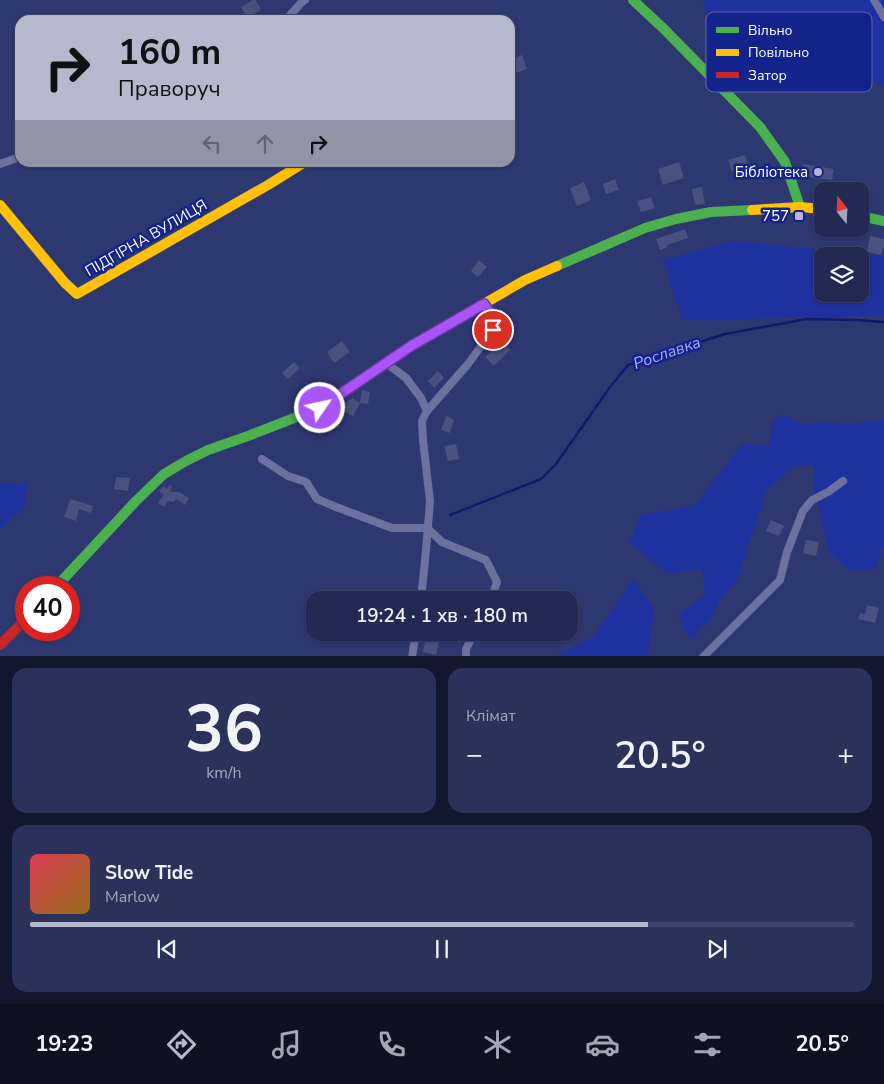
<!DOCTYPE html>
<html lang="uk">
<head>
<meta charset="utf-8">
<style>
	body { margin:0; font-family:"Nunito Sans",sans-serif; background:#2a325a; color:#f1f3f6; height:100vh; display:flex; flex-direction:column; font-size:19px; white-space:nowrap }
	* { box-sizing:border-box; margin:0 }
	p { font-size:16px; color:#a2a7b8 }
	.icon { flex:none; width:28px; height:28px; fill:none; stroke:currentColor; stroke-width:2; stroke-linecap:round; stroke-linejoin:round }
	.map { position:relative; height:656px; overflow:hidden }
	.panel { display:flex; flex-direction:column; gap:12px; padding:12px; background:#13172e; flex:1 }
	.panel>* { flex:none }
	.banner { position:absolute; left:15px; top:15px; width:500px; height:152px; border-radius:15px; box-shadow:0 1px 4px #0004,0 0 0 1px #3f466b; background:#b6b9cd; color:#111; overflow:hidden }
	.needle { width:32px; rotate:342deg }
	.controls { position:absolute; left:814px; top:182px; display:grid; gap:10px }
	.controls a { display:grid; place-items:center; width:55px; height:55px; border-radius:10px; background:#222a54; box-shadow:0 1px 4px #0004,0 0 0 1px #3f466b; font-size:25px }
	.speed { position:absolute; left:15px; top:576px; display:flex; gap:10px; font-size:25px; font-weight:700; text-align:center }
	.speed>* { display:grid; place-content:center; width:65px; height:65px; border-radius:50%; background:#222a54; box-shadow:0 1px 4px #0004,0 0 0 1px #3f466b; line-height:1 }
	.speed .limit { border:8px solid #d22; background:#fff; color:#111 }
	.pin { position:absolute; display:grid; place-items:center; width:42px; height:42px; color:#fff; margin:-21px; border:2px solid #fff; border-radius:50%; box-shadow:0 1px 5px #0007 }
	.me { position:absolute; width:55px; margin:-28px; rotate:56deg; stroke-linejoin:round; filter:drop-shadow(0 0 4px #0008) }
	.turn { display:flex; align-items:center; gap:18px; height:105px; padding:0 20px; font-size:22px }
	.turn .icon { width:65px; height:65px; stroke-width:2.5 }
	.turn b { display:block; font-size:35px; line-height:42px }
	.lanes { display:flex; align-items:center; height:48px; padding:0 20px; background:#0003; justify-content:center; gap:25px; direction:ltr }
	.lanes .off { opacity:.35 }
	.big { font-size:38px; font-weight:600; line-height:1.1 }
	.panel .tile { flex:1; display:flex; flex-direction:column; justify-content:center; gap:8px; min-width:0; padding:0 18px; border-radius:15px; background:#2a325a }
	.panel .dial { align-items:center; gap:0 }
	.dial b { font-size:65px; line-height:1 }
	.song { display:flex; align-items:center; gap:15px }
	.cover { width:60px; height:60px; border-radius:8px; background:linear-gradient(135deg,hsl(350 70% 55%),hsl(40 70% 35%)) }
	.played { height:5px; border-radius:2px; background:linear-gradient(90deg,#b6b9cd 75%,#3f466b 75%) }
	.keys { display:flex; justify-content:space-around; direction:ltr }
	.heat { display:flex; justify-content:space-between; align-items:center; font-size:28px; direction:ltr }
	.panel .tiles { flex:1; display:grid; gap:12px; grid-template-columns:1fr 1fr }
	.tile:last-child { grid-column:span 2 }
	.trip { position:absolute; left:306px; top:591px; width:272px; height:50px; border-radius:15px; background:#222a54; box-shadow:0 1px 4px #0004,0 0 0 1px #3f466b; font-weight:600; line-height:50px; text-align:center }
	.menu { display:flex; height:80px; justify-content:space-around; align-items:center; background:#0e1122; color:#a2a7b8 }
	.menu .icon { width:35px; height:35px }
	.menu .current { color:#b6b9cd }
	.menu b { font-size:22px; color:#f1f3f6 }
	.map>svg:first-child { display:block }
	.green { fill:#1d319f; fill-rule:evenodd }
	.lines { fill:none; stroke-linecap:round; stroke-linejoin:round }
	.stream { stroke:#0e1b69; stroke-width:2.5 }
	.building { fill:#49517f }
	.street { stroke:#6a729d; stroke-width:8 }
	.fast { stroke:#4caf50; stroke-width:10 }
	.slow { stroke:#ffc107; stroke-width:10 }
	.jam { stroke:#c62828; stroke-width:10 }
	.route-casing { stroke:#6d37a1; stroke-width:12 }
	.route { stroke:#a855f7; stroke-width:9 }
	.poi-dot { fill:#b6b9cd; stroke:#12248c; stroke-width:2 }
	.labels { text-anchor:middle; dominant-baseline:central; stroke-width:5; stroke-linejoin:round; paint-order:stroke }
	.poi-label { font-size:15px; fill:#fff; stroke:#12248c; text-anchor:end }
	.street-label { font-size:15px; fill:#fff; stroke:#12248c }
	.water-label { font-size:16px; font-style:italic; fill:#a5b3f8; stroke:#12248c }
	.key { fill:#12248c; stroke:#5966ae; stroke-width:1 }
	.key-label { font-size:14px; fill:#fff }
</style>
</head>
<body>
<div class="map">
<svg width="884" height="657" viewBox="0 0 884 657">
	<rect width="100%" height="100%" fill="#2e3870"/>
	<g class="green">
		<polygon points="703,0 884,0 884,86 750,39 706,16"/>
		<path d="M733,241L884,256V316L682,320L663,260ZM822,256H860V294H822Z"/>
		<polygon points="783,415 803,424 826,422 849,424 884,420 884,545 875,570 849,569 828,551 824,529 814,488 814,466 794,466 767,490 736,583 722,595 711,619 690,640 678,615 705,595 702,569 667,574 630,543 641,514 675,510 696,504 718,475 743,444 770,445 771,423"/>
		<polygon points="0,483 27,484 25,507 0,529"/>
		<polygon points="633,579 654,608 648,656 556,656 593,637"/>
	</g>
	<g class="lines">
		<polyline class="stream" points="450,515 541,479 556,464 610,387 628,365 725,334 807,319 856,320 884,322"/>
	</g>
	<g class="building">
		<polygon points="253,0 256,0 261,10 247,18 241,7"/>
		<polygon points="522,55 527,69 510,75 510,60"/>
		<polygon points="745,155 749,166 732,172 728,160"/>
		<polygon points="679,162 684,178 663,185 658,169"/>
		<polygon points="803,164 834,169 832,180 802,176"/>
		<polygon points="615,179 619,190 606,194 603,184"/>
		<polygon points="584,182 591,200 577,206 570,188"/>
		<polygon points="702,187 705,204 695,205 692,189"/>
		<polygon points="651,197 655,208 641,212 637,201"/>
		<polygon points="685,229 688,238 667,245 668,247 660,250 656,239"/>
		<polygon points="870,236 884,239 884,248 883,248 881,255 867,252"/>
		<polygon points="479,260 487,267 478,277 471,271"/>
		<polygon points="342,341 350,352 334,363 327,352"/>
		<polygon points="501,341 510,350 494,366 485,357"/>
		<polygon points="294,362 300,368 288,379 282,373"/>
		<polygon points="438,371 444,378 434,388 428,381"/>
		<polygon points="362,390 370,392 368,404 360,403 353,416 342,410 349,399 350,400 352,398 360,403"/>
		<polygon points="446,416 454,420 450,433 441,430"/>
		<polygon points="456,444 459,459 448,461 444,446"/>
		<polygon points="116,477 130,478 128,491 114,489"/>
		<polygon points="170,485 172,486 170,492 179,492 189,498 185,505 176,499 174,502 167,501 165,507 158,503 164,495 159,491 164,486 167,489"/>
		<polygon points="70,499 93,506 91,513 79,509 76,521 64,517"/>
		<polygon points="771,520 784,526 779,536 766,531"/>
		<polygon points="806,540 819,542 816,556 803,553"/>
		<polygon points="867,605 879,608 875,623 858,619 860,613 865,614"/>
		<polygon points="427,632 441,632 436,655 423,652"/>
	</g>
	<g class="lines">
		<g class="street">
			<polyline points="874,0 884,17"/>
			<polyline points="285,20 286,20 300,4 305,0"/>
			<polyline points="0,164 20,157"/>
			<polyline points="386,363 406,378 421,398 427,411 422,421 423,440 430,501 426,550 421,600"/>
			<polyline points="427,411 468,364 493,330 491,314 485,304"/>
			<polyline points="262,459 288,476 306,482 317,499 336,507 392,528 427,528 442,542 486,560 497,582 491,600"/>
			<polyline points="412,657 416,632"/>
			<polyline points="466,657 466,649 475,632"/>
			<polyline points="703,657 780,580 787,552 803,511 812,500 828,492 843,481"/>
		</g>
		<g class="fast">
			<polyline points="633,0 664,29 760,127 785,162 800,207"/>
			<polyline points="860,216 884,221"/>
			<polyline points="557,266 645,228 676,219 711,212 752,210"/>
			<polyline points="55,588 136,501 164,474 186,461 208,450 248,436 320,408 390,360"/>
		</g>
		<g class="slow">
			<polyline points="0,205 65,283 77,294 268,185 305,162"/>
			<polyline points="752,210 800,207 822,209"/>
			<polyline points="390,360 411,346 525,280 557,266"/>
		</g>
		<polyline class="jam" points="0,645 26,619"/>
	</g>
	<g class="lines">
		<defs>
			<polyline id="route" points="320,408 411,346 484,304 491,314 493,330"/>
		</defs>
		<use href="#route" class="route-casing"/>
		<use href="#route" class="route"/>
	</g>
	<g class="poi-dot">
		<circle cx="818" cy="172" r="5"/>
		<rect x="794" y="211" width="10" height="10" rx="2.5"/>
	</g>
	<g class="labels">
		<g class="poi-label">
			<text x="808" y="172">Бібліотека</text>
			<text x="789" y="216">757</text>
		</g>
		<g class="street-label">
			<text transform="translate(146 238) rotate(-30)">ПІДГІРНА ВУЛИЦЯ</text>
		</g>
		<g class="water-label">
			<text transform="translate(667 353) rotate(-19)">Рославка</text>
		</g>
	</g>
	<rect x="706" y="12" width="166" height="80" rx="8" class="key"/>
	<rect x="716" y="27" width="23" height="6" fill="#4caf50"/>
	<rect x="716" y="49" width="23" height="7" fill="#ffc107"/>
	<rect x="716" y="72" width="23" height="6" fill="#c62828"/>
	<g class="key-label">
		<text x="748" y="35">Вільно</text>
		<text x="748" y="57">Повільно</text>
		<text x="748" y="80">Затор</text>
	</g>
</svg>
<div class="controls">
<a><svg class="needle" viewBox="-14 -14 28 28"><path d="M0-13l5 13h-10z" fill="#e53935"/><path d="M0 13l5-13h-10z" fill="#a2a7b8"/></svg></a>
<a><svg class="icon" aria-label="layers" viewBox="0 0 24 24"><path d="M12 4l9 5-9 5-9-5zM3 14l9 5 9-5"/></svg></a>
</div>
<div class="speed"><div class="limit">40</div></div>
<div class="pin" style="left:493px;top:330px;background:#d93025"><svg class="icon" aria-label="arrive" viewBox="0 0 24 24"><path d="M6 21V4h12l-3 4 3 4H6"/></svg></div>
<svg class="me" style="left:320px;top:408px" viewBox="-20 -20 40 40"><circle r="17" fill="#a855f7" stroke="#fff" stroke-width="3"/><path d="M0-11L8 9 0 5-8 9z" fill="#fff"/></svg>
<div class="trip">19:24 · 1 хв · 180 m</div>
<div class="banner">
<div class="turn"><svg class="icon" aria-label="right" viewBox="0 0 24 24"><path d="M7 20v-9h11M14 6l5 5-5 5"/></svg><div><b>160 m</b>Праворуч</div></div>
<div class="lanes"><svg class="icon off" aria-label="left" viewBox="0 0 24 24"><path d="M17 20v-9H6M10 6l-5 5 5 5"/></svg><svg class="icon off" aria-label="ahead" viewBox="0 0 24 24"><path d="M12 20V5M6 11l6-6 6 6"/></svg><svg class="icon" aria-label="right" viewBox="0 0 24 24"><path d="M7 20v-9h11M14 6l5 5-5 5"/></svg></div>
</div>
</div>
<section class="panel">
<div class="tiles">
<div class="tile dial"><b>36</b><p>km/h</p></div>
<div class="tile"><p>Клімат</p>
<div class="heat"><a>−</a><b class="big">20.5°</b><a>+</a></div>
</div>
<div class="tile">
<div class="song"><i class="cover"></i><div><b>Slow Tide</b><p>Marlow</p></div></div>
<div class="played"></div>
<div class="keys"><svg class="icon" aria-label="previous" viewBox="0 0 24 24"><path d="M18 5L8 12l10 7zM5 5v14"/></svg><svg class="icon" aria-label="pause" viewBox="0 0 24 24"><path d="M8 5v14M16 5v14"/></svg><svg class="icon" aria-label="next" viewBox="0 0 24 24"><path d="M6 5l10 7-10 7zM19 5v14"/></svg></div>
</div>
</div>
</section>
<nav class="menu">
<b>19:23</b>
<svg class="icon current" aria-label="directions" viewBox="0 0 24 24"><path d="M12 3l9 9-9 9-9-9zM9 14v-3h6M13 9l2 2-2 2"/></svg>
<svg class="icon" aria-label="music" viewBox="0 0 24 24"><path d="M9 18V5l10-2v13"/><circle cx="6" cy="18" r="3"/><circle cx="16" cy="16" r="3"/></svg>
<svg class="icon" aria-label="phone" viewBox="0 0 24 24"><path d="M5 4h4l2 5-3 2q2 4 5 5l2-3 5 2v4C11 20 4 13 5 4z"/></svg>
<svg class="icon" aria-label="climate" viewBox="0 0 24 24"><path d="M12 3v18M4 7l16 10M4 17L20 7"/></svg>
<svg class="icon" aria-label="car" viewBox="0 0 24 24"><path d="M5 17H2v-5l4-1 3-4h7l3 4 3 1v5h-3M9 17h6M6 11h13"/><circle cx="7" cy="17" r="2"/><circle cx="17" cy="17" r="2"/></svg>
<svg class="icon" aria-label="filters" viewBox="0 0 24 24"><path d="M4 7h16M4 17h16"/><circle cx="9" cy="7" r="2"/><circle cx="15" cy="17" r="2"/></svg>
<b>20.5°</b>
</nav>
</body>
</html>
